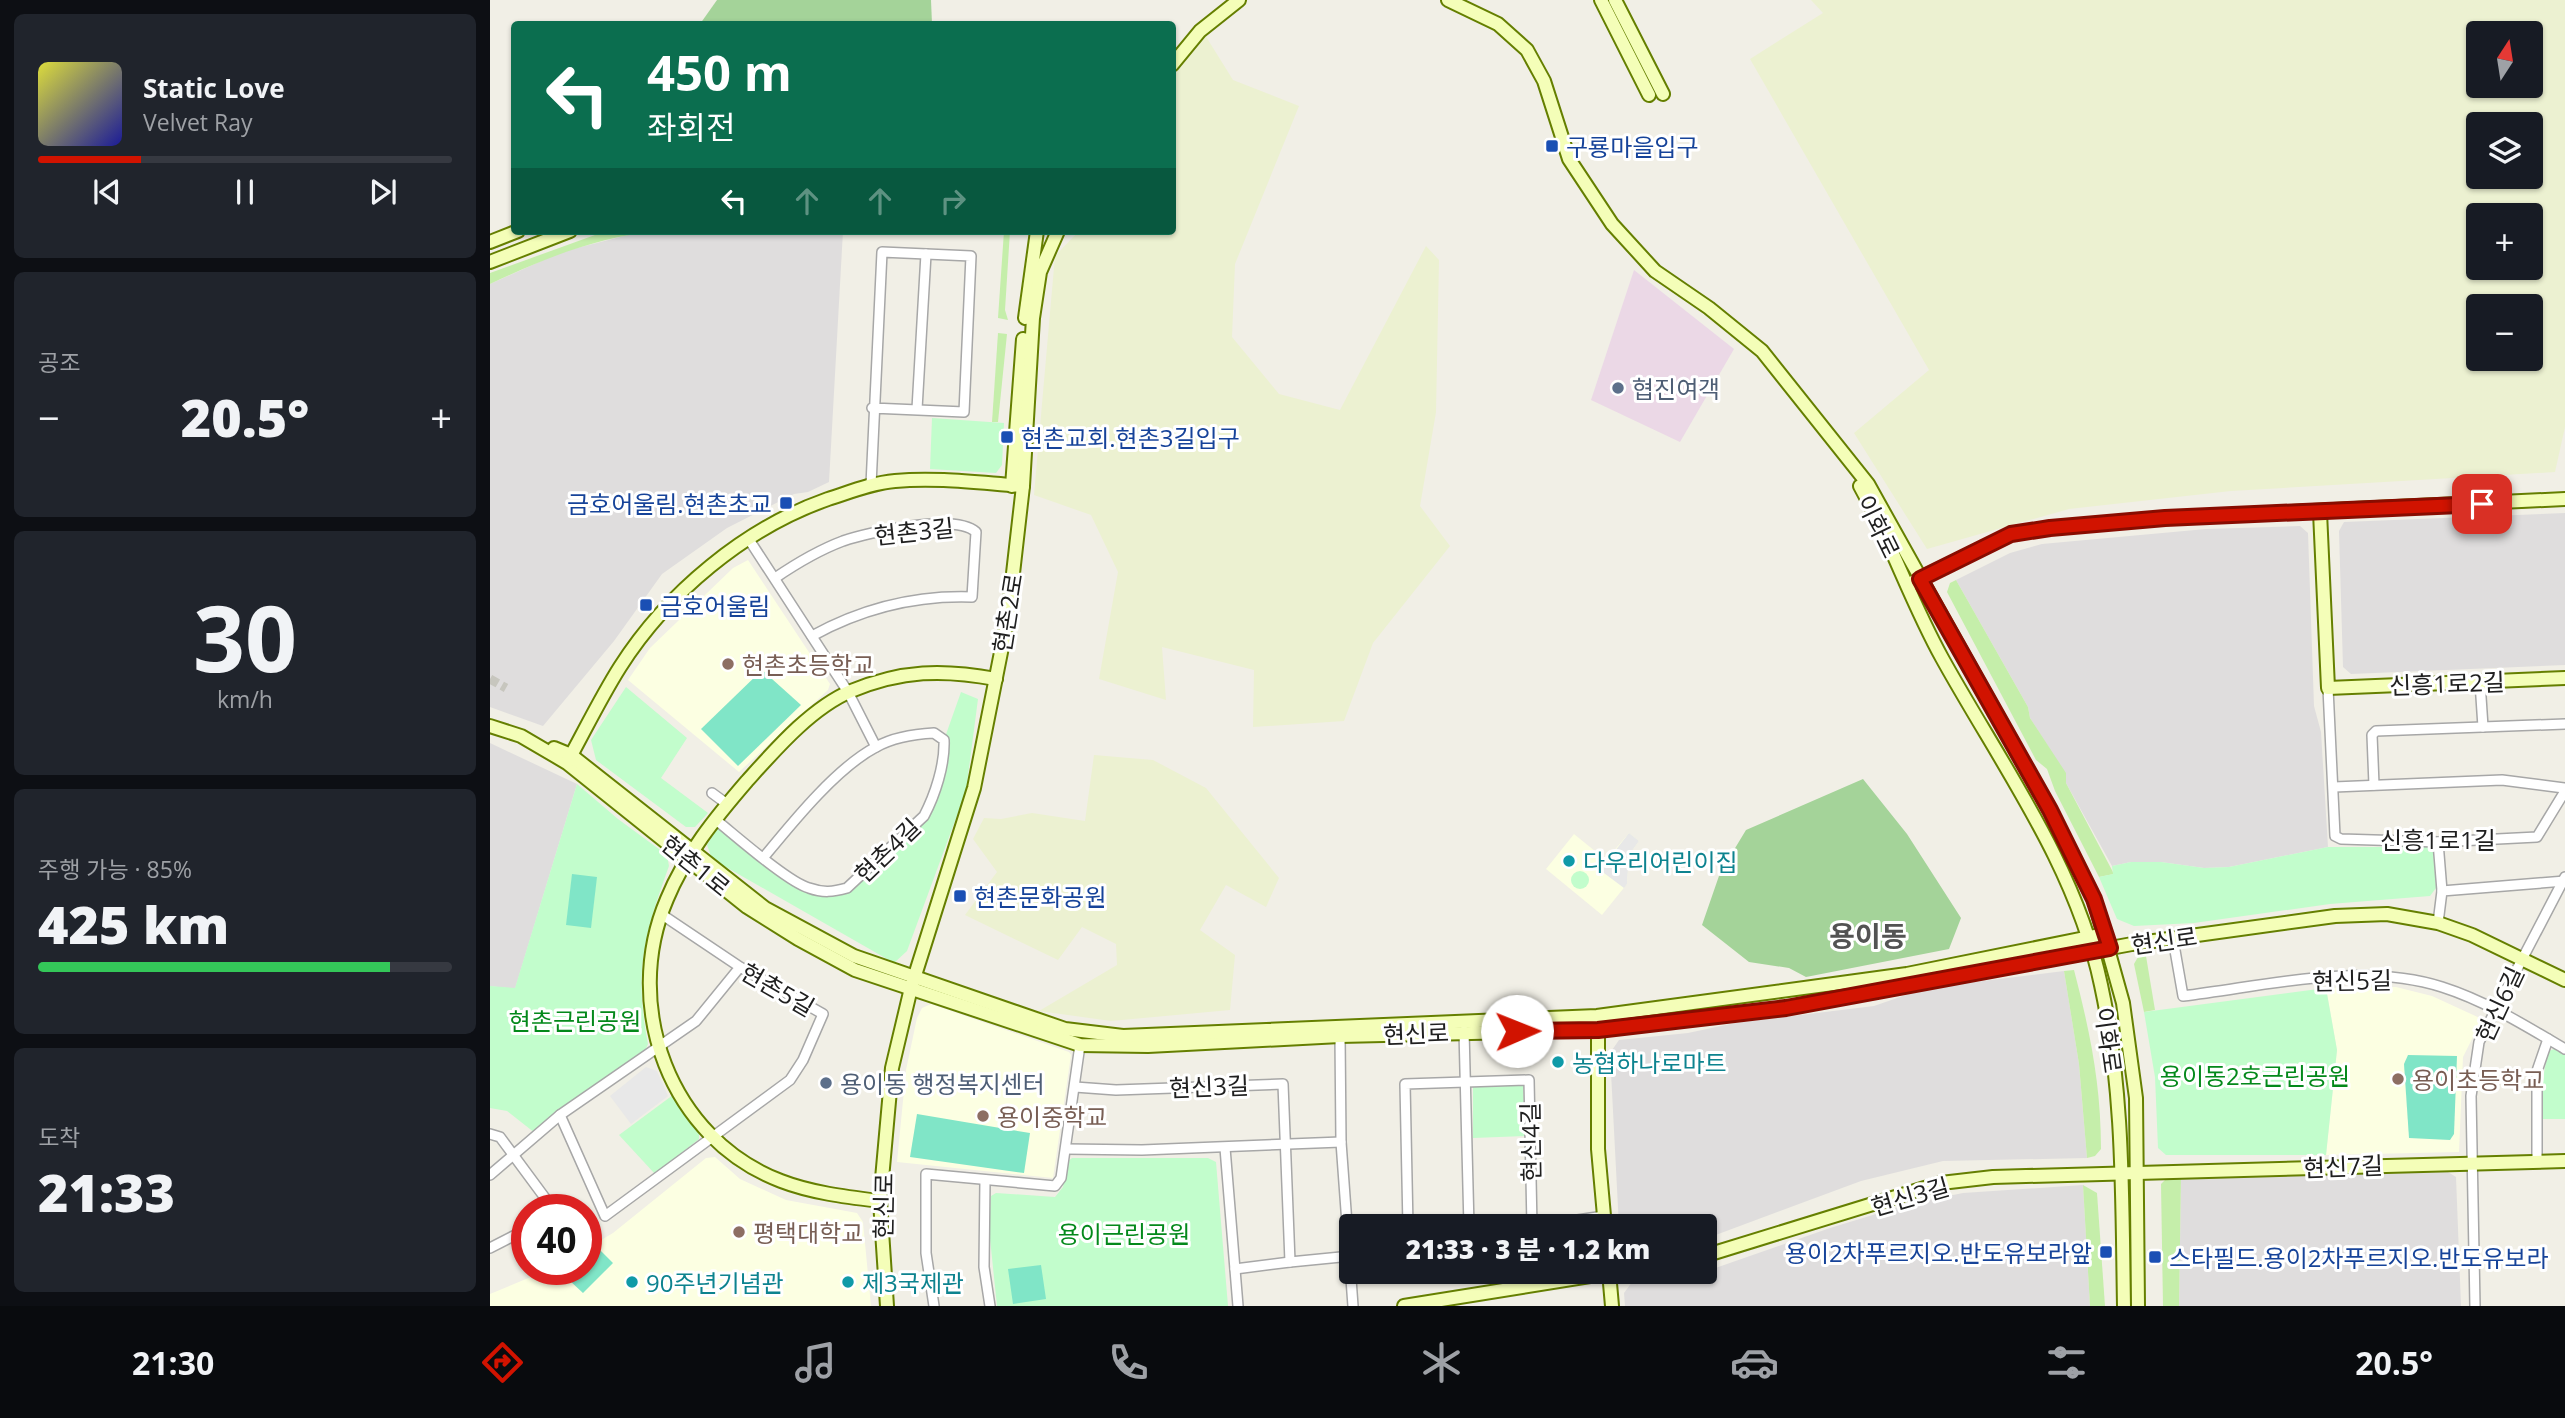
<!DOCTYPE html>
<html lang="ko">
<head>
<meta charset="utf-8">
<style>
	body { margin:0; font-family:"Open Sans","Noto Sans KR",sans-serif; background:#20242c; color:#f1f3f6; height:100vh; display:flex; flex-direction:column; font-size:26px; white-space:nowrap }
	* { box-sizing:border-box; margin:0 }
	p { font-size:23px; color:#9ea1a6 }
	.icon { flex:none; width:38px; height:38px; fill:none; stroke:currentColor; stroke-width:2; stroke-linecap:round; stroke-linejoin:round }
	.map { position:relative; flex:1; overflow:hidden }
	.panel { display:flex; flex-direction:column; gap:14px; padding:14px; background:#0d0f14; width:490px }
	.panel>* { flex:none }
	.top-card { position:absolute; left:21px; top:21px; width:665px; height:214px; border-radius:7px; box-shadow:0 2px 5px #0004; background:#0b6e4f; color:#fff; overflow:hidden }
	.needle { width:46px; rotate:12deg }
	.controls { position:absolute; left:1976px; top:21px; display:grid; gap:14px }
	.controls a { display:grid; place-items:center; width:77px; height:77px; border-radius:7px; background:#171b24; box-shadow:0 2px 5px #0004; font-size:35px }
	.speed { position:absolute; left:21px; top:1194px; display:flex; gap:14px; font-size:35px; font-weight:700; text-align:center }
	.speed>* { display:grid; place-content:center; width:91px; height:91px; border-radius:50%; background:#171b24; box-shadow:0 2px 5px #0004; line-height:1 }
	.speed .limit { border:10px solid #d22; background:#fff; color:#111 }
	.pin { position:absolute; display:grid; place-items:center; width:60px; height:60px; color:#fff; margin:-30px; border-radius:14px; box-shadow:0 4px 10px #0006 }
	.me { position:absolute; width:77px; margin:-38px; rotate:89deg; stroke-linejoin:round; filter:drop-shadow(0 0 5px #0008) }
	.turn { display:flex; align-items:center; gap:24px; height:147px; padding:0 21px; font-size:32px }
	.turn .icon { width:91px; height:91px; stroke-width:2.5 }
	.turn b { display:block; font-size:49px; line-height:60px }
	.lanes { display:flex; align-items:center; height:66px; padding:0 21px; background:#0003; justify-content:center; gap:35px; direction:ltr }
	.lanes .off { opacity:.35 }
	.big { font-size:52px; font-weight:800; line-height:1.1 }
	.panel .tile { flex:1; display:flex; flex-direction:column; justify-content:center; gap:10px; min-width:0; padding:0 24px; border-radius:10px; background:#20242c }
	.panel .dial { align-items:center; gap:0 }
	.dial b { font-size:91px; line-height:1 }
	.song { display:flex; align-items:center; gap:21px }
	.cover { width:84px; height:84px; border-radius:10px; background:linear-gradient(135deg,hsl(60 70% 55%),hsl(240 70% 35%)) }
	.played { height:7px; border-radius:4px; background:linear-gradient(90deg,#d11300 25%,#363941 25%) }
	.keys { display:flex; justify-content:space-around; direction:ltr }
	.heat { display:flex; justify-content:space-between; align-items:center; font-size:38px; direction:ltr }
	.charge { height:10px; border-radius:5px; background:linear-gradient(90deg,#34c759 85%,#363941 0) }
	.trip { position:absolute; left:849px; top:1214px; width:378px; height:70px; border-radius:7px; background:#171b24; box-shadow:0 2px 5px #0004; font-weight:800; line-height:70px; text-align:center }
	.tab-bar { display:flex; height:112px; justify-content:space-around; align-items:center; background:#090b0e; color:#9ea1a6 }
	.tab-bar .icon { width:49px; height:49px }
	.tab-bar .on { color:#d11300 }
	.tab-bar b { font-size:32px; color:#f1f3f6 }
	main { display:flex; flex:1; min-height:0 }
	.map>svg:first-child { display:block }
	.residential { fill:#dfdddd }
	.industrial { fill:#ebd8e6 }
	.education { fill:#fcffe2 }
	.farmland { fill:#ecf1d1; fill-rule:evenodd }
	.grass { fill:#c5eeaa }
	.forest { fill:#a4d399 }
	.park { fill:#c2fdcc }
	.pitch { fill:#80e5c7 }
	.parking { fill:#e8e8e8 }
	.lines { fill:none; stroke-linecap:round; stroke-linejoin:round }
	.street-tunnel { stroke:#c7c6be; stroke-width:9; stroke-dasharray:9 4.5; stroke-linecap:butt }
	.street-casing { stroke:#a7a7a7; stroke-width:12 }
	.secondary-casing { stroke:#657f00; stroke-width:16 }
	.street { stroke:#fff; stroke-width:9 }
	.secondary { stroke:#f4feb8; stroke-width:12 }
	.route-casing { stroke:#880c00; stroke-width:18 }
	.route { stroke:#d11300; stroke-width:12 }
	.transit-dot { fill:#1a4fb4; stroke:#fff; stroke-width:2.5 }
	.service-dot { fill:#5c6f8a; stroke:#fff; stroke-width:2.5 }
	.education-dot { fill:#8d6e63; stroke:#fff; stroke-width:2.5 }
	.culture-dot { fill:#0f9aa8; stroke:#fff; stroke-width:2.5 }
	.labels { text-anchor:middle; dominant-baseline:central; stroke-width:6; stroke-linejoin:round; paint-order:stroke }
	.transit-label { font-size:24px; fill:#164399; stroke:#fff; text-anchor:start }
	.service-label { font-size:24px; fill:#4e5e75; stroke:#fff; text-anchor:start }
	.street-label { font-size:24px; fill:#202020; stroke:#fff }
	.education-label { font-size:24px; fill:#785e54; stroke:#fff; text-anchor:start }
	.culture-label { font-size:24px; fill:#0d838f; stroke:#fff; text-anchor:start }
	.park-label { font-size:24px; fill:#04891b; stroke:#fff }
	.quarter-label { font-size:28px; font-weight:bold; fill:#535353; stroke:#fff }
</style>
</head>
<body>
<main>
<section class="panel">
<div class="tile">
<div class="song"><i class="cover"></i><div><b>Static Love</b><p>Velvet Ray</p></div></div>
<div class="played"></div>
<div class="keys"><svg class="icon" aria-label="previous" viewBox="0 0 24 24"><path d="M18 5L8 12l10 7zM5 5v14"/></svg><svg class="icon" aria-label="pause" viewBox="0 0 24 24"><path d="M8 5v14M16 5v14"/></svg><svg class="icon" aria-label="next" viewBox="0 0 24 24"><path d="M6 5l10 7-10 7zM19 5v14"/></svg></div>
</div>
<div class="tile"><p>공조</p>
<div class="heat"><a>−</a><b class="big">20.5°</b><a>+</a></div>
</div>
<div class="tile dial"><b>30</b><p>km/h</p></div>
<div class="tile"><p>주행 가능 · 85%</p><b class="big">425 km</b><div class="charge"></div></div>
<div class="tile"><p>도착</p><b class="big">21:33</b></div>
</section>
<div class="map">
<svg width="2075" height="1306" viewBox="0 0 2075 1306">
	<rect width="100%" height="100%" fill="#f1efe6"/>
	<g class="residential">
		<polygon points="168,231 353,231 339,482 318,492 304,494 237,528 172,574 124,641 53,726 0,707 0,284 71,252 146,233"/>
		<polygon points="2075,513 2075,665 1861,674 1853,667 1849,531 1854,522"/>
		<polygon points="1810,526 1818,533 1824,706 1831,732 1838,847 1739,867 1714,868 1671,862 1641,862 1622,866 1576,783 1575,773 1540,718 1538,707 1466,580 1520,553 1552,544 1716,529"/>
		<polygon points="0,743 87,784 25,989 0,986"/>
		<polygon points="1574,971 1589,1064 1597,1158 1453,1161 1371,1181 1215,1239 1214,1227 1129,1227 1120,1053 1129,1040 1198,1033 1245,1023 1384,1006 1436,988"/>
		<polygon points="1958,1172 1966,1177 1971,1306 1689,1306 1691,1178"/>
		<polygon points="1593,1185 1600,1306 1135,1306 1134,1293 1142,1282 1214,1272 1340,1228 1419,1204 1473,1193"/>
	</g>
	<polygon class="industrial" points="1144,270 1244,349 1190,442 1101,400"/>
	<g class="education">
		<polygon points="258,560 340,684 338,690 249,772 138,680 160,648 243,568"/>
		<polygon points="1139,833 1149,841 1139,855 1137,884 1112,915 1056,869 1084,834 1116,860"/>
		<polygon points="1906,987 1942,996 1992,1019 1973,1057 1969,1152 1836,1155 1847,1050 1836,988"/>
		<polygon points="441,1004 579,1052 581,1055 563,1178 407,1162 416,1070 427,1018 432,1008"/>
		<polygon points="225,1157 250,1179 296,1200 367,1213 373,1222 381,1306 0,1306 0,1294 60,1269 96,1269 96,1249 123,1233 216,1158"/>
	</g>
	<g class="farmland">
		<path d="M1321,0H2075V427L2065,472L1741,491L1579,509L1437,549L1364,433L1439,370L1260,59L1333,13ZM1988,33H2040V86H1988ZM1988,124H2040V177H1988ZM1988,215H2040V268H1988ZM1988,306H2040V359H1988Z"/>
		<polygon points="715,35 743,80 809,106 745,264 742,337 789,394 850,410 936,246 949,260 946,412 930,506 960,546 883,643 854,721 763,727 764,670 672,647 676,700 609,679 628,572 601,515 544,495 565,256 589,231 682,231 683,79 694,58"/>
		<polygon points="604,755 663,760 716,788 789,878 776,907 736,885 710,930 745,955 740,1010 621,1021 549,1011 627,965 626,944 592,927 568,960 475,915 507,872 483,839 494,818 511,819 542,813 595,821"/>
	</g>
	<g class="grass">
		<path d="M116,231H168C106,237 56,258 0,284V273Z"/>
		<polygon points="514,231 520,231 515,310 518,320 508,318"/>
		<polygon points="508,333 517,334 508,422 502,422"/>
		<polygon points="1466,580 1538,707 1540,718 1576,773 1576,783 1624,874 1609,877 1565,791 1557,769 1546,760 1457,592 1460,583"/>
		<polygon points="1656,956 1665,1010 1654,1012 1644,964 1648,957"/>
		<path d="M1584,970C1600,1032 1611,1084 1611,1149L1605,1156L1597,1158L1589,1064L1574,971Z"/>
		<polygon points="1691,1178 1689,1306 1673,1306 1671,1184 1675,1180"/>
		<polygon points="1593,1185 1607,1193 1615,1306 1600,1306"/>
	</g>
	<g class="forest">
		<polygon points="227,0 441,0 442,24 210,24"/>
		<polygon points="1373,779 1417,834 1471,918 1459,949 1316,977 1299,968 1259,962 1212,925 1230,873 1256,830"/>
	</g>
	<g class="park">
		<polygon points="442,418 514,423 512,465 506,473 440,469"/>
		<polygon points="136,687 197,738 171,778 218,813 205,827 196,827 106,760 101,740"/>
		<polygon points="471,692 488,699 476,791 417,951 404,963 222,859 217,845 230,824 316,888 340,893 368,881 442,801 454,740"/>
		<path d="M87,784L128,819L177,855L179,866C154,935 144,971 158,1044L154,1053L45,1133L17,1111L0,1108V986L25,988Z"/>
		<polygon points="1838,847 1938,847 1943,852 1946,888 1940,896 1840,904 1704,923 1644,926 1627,919 1609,877 1623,874 1622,866 1641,862 1671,862 1714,868 1739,867"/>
		<circle cx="1090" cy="880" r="9"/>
		<polygon points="1836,988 1847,1050 1836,1155 1676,1155 1668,1148 1665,1077 1654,1012"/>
		<path d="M2064,1049L2075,1055V1119H2053C2051,1095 2052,1074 2059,1051Z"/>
		<polygon points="1033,1085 1035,1136 983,1138 983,1086"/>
		<polygon points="183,1095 209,1131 209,1139 165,1174 129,1135"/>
		<polygon points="582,1158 718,1158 726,1162 738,1306 507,1306 499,1229 501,1196 506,1193 565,1197 573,1187 576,1163"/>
	</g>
	<g class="pitch">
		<polygon points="272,670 311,705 248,766 211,729"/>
		<polygon points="82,874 107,877 101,928 76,925"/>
		<polygon points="1918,1055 1967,1056 1964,1134 1960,1140 1919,1138 1914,1064"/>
		<polygon points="427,1114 540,1133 534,1173 420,1157"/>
		<polygon points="109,1249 123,1263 93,1293 79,1280 89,1269 96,1269 96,1262"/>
		<polygon points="551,1265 556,1299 523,1304 518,1269"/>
	</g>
	<g class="parking">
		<polygon points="1139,833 1149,841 1139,855 1137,884 1134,888 1110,870"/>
		<polygon points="156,1067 167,1071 178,1096 141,1124 120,1096"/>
	</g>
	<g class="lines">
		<polyline class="street-tunnel" points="0,679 16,688"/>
		<defs>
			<g id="street">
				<polyline points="427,409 436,254"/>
				<polyline points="381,485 392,252 481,256 474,412 382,408"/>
				<polyline points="258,538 358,692 386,747"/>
				<path d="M285,578C307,563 329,550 353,541C379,532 465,513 486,532L482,597C424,595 373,608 322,636"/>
				<polyline points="1990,682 1993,727"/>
				<polyline points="1838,688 1845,836 1851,839 1948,842 2047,837 2075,791"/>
				<polyline points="1884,785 1882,735 1886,731 2075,724"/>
				<polyline points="1844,787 2012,780 2074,788"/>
				<polyline points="222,793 237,804"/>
				<path d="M226,820C246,836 298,882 319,888C333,893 343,892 357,888L434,816C445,795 455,765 454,740L444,733C425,734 402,738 386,747C346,768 302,823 274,857"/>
				<polyline points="1948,842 1952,891"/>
				<polyline points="171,914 250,967 333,1014 313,1060 300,1080 115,1216 70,1115 206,1021 250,967"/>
				<polyline points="1948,923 1952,891 2075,881"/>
				<path d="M1683,939L1693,996C1777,986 1869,961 1952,987C1996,1001 2036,1026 2075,1049"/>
				<polyline points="974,1031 979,1227"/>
				<polyline points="850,1036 851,1142 863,1306"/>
				<polyline points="585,1087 626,1090 793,1084 800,1262 861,1256"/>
				<polyline points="0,1134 10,1137 61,1206 60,1209"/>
				<polyline points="735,1148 748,1306"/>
				<polyline points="576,1149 652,1150 851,1142"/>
				<polyline points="2047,1161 2047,1071 2058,1039"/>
				<polyline points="0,1175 70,1115"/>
				<polyline points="495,1180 494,1267 500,1306"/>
				<polyline points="918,1227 915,1084 1039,1080 1042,1227"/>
				<polyline points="1041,1227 1114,1216"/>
				<polyline points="0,1248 37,1229"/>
				<polyline points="745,1269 800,1262"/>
				<polyline points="444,1306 436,1253 436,1174 565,1186 571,1178 590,1045"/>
				<polyline points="1985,1306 1981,1096 1989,1042 2075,877"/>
			</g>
			<g id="secondary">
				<polyline points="958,0 1008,24 1037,50 1054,81 1079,159 1122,224 1165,271 1219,308 1272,351 1378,484 1560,810 1604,899 1633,1003 1646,1098 1648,1306"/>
				<polyline points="1111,0 1159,95"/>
				<polyline points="1125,0 1173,94"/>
				<polyline points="682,65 710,31 749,0"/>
				<polyline points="0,242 28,231"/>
				<polyline points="0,262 80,231"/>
				<polyline points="535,318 547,231"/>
				<polyline points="522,486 533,339"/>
				<path d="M1370,486C1401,542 1421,602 1452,658C1510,763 1586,865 1611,985C1634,1090 1632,1199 1634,1306"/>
				<polyline points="1830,512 1838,688 2075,678"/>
				<polyline points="1423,582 1521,534 1560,528 1676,518 2075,499"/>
				<polyline points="0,726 31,736 77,763 257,907 308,939 365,970 590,1045 658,1046 850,1036 1108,1030 1296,1008 1642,944 1845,916 1897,914 1948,923 1982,935 2075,980"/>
				<polyline points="64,748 81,755 275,908 364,956 575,1029 633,1036 1107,1016 1417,974 1615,934"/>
				<path d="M78,761C95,730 111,697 130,667C177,593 255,528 338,499C360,492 382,483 405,481C447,477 490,483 533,486"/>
				<polyline points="1108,1024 1108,1149 1115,1227"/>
				<path d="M390,1201C357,1197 322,1193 291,1181C180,1139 131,1006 177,899C195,855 226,817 257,781C285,750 321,708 361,691C412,670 453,669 506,679"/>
				<polyline points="1214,1256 1451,1183 1503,1177 2075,1161"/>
				<polyline points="1119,1272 1122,1306"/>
				<polyline points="397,1306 390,1201 402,1068 421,988 484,788 518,617 533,486 543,318 550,272 568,231"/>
				<polyline points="914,1306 1125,1272"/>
			</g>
		</defs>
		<use href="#street" class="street-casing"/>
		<use href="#secondary" class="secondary-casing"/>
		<use href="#street" class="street"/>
		<use href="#secondary" class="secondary"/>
	</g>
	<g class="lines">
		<defs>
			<polyline id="route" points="1027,1031 1108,1030 1296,1008 1620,948 1604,899 1560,810 1430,579 1521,534 1560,528 1675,518 1992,504"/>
		</defs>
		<use href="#route" class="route-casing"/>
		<use href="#route" class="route"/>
	</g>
	<g class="transit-dot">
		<rect x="1055" y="139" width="14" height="14" rx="3.5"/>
		<rect x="510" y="430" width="14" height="14" rx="3.5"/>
		<rect x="289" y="496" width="14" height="14" rx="3.5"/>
		<rect x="149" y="598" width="14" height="14" rx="3.5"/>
		<rect x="463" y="889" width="14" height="14" rx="3.5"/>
		<rect x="1609" y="1245" width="14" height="14" rx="3.5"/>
		<rect x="1658" y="1250" width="14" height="14" rx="3.5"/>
	</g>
	<g class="service-dot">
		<circle cx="1128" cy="388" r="7"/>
		<circle cx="336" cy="1083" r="7"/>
	</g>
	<g class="education-dot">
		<circle cx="238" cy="664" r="7"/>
		<circle cx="1908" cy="1079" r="7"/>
		<circle cx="493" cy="1116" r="7"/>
		<circle cx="249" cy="1232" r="7"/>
	</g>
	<g class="culture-dot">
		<circle cx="1079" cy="861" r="7"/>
		<circle cx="1068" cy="1062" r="7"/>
		<circle cx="142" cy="1282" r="7"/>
		<circle cx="358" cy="1282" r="7"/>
	</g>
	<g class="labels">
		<g class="transit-label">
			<text x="1076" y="146">구룡마을입구</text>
			<text x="531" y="437">현촌교회.현촌3길입구</text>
			<text x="282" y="503" text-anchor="end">금호어울림.현촌초교</text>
			<text x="170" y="605">금호어울림</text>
			<text x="484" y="896">현촌문화공원</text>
			<text x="1602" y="1252" text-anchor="end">용이2차푸르지오.반도유보라앞</text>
			<text x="1679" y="1257">스타필드.용이2차푸르지오.반도유보라</text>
		</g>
		<g class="service-label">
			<text x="1142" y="388">협진여객</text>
			<text x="350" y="1083">용이동 행정복지센터</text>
		</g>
		<g class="street-label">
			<text transform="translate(1389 526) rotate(64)">이화로</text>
			<text transform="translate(424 531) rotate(-6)">현촌3길</text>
			<text transform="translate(517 613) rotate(-81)">현촌2로</text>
			<text transform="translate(1957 683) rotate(-2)">신흥1로2길</text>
			<text x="1948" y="839">신흥1로1길</text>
			<text transform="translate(397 850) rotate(-44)">현촌4길</text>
			<text transform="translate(206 865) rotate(39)">현촌1로</text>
			<text transform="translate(1674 940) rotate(-8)">현신로</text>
			<text transform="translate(1862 980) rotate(-1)">현신5길</text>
			<text transform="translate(288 989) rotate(30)">현촌5길</text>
			<text transform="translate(2009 1004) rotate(-65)">현신6길</text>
			<text transform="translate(926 1033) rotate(-2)">현신로</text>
			<text transform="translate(1619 1040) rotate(82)">이화로</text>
			<text transform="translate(719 1086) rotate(-2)">현신3길</text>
			<text transform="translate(1040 1142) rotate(-91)">현신4길</text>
			<text transform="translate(1853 1166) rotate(-2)">현신7길</text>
			<text transform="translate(1420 1196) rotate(-16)">현신3길</text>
			<text transform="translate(393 1206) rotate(-89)">현신로</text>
		</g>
		<g class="education-label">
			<text x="252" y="664">현촌초등학교</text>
			<text x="1922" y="1079">용이초등학교</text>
			<text x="507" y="1116">용이중학교</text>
			<text x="263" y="1232">평택대학교</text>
		</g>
		<g class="culture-label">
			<text x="1093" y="861">다우리어린이집</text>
			<text x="1082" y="1062">농협하나로마트</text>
			<text x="156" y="1282">90주년기념관</text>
			<text x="372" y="1282">제3국제관</text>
		</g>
		<g class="park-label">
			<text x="85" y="1020">현촌근린공원</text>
			<text x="1765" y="1075">용이동2호근린공원</text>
			<text x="634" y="1233">용이근린공원</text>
		</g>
		<g class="quarter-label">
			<text x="1378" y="935">용이동</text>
		</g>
	</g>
</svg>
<div class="controls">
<a><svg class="needle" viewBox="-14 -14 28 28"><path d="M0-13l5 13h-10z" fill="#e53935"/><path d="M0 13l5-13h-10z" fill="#9ea1a6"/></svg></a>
<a><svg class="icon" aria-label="layers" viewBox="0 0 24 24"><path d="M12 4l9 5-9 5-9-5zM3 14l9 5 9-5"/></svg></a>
<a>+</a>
<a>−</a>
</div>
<div class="speed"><div class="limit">40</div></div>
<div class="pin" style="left:1992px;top:504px;background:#d93025"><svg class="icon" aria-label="arrive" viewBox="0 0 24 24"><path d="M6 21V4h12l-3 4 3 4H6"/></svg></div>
<svg class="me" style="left:1027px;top:1031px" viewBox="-20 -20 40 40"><circle r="19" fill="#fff"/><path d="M0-13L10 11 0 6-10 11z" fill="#d11300"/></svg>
<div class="trip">21:33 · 3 분 · 1.2 km</div>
<div class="top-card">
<div class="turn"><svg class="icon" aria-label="left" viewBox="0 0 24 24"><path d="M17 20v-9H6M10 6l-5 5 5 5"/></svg><div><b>450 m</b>좌회전</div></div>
<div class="lanes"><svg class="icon" aria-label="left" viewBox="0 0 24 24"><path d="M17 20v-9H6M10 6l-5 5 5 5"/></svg><svg class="icon off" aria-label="ahead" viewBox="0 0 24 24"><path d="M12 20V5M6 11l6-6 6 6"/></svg><svg class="icon off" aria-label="ahead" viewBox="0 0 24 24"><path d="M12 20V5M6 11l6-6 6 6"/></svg><svg class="icon off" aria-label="right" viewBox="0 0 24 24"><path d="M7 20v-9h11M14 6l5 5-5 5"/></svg></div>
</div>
</div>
</main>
<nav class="tab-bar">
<b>21:30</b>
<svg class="icon on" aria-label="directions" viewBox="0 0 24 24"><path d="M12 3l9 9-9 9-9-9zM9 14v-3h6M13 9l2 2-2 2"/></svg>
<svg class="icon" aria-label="music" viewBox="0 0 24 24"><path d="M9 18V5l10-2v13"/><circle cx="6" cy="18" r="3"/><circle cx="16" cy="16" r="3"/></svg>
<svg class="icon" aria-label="phone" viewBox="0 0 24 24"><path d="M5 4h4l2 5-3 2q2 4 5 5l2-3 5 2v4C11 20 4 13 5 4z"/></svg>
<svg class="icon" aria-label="climate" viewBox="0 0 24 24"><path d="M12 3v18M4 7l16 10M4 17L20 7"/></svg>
<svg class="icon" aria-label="car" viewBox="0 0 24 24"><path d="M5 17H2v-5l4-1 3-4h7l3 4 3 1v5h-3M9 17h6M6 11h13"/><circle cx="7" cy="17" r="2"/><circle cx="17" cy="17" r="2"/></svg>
<svg class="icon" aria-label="filters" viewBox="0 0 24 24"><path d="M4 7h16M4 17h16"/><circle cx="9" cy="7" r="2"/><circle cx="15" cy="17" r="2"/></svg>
<b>20.5°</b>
</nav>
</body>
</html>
